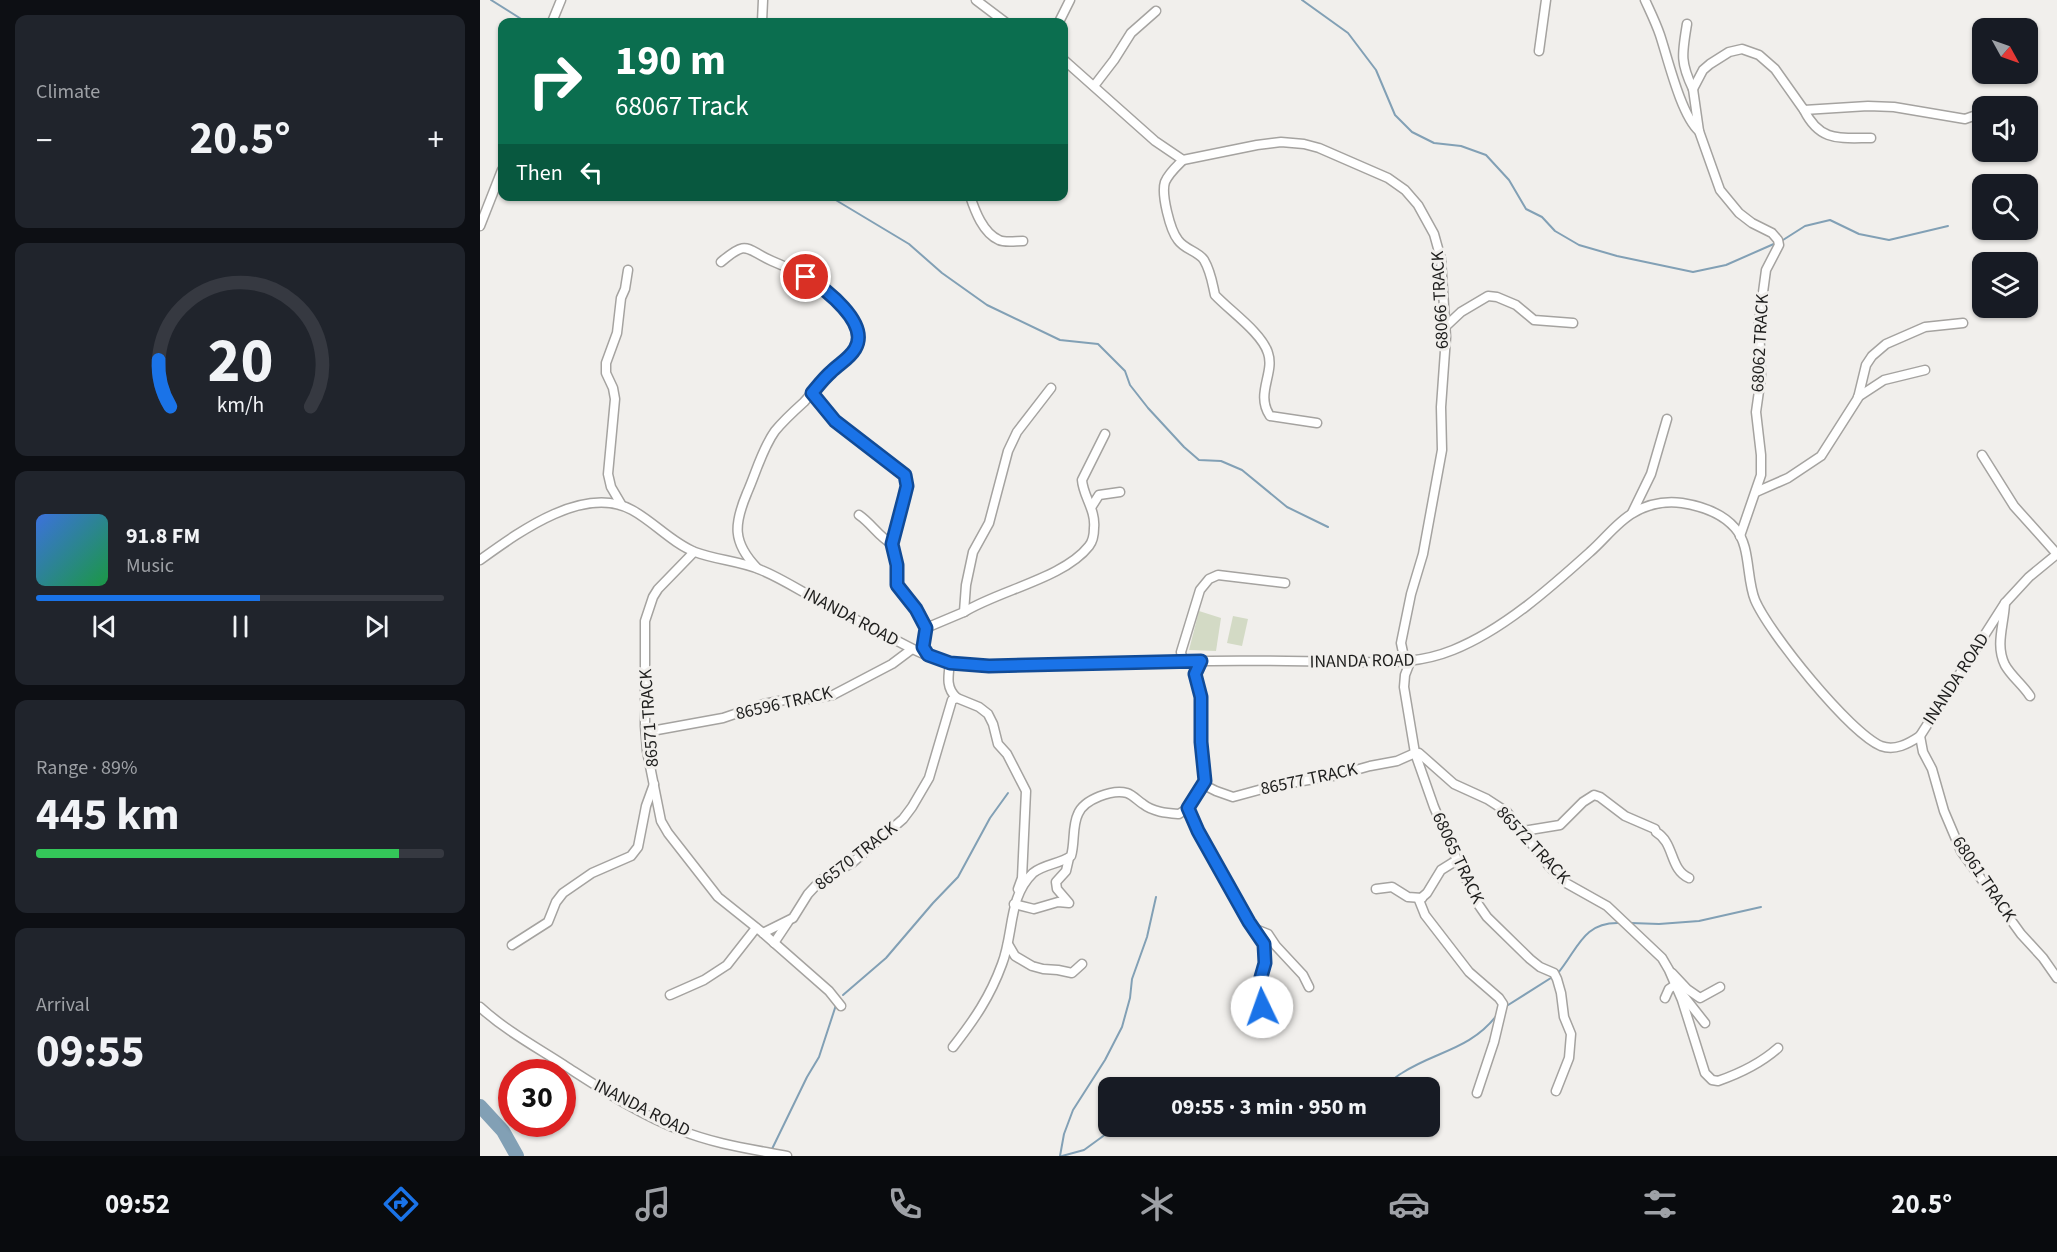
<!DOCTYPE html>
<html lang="en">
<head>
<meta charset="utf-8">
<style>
	body { margin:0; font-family:"Source Sans 3",sans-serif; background:#20242c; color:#f1f3f6; height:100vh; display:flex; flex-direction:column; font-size:22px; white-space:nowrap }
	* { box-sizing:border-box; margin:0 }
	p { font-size:20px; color:#9ea1a6 }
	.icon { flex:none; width:33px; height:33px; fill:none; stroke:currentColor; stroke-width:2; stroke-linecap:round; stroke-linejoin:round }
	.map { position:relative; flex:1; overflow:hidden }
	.sheet { display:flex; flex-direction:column; gap:15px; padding:15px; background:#0d0f14; width:480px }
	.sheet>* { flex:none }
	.top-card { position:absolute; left:18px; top:18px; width:570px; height:183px; border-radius:12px; box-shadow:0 2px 4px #0004; background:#0b6e4f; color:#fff; overflow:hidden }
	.needle { width:39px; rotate:130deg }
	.controls { position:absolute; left:1492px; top:18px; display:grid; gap:12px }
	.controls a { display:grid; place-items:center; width:66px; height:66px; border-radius:12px; background:#171b24; box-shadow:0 2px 4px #0004; font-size:30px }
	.speed { position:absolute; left:18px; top:1059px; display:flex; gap:12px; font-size:30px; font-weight:700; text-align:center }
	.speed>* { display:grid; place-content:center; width:78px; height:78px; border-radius:50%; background:#171b24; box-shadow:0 2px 4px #0004; line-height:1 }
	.speed .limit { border:9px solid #d22; background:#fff; color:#111 }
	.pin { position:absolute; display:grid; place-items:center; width:51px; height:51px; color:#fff; margin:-26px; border:3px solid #fff; border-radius:50%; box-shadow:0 2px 6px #0007 }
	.me { position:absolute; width:66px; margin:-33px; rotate:357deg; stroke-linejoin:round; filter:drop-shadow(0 0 4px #0008) }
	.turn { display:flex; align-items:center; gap:21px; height:126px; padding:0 18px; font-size:27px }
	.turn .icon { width:78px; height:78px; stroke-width:2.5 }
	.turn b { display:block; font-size:42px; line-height:51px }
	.then { display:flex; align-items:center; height:57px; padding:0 18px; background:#0003; gap:12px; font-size:22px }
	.big { font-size:45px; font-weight:700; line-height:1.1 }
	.sheet .widget { flex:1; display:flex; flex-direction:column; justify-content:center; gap:9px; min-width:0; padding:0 21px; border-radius:12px; background:#20242c }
	.sheet .dial { align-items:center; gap:0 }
	.dial svg { height:156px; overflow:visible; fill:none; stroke:#363941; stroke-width:7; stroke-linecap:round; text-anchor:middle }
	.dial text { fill:#f1f3f6; stroke:none }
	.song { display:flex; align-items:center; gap:18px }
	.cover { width:72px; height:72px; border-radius:9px; background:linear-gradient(135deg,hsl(220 70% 55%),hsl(140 70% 35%)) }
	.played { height:6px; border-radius:3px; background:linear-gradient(90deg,#1a73e8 55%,#363941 55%) }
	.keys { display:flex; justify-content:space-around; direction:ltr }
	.heat { display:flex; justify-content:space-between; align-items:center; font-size:33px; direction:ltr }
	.charge { height:9px; border-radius:4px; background:linear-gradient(90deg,#34c759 89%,#363941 0) }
	.trip { position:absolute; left:618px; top:1077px; width:342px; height:60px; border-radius:12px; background:#171b24; box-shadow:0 2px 4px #0004; font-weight:700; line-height:60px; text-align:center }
	.menu { display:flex; height:96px; justify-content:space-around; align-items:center; background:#090b0e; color:#9ea1a6 }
	.menu .icon { width:42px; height:42px }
	.menu .on { color:#1a73e8 }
	.menu b { font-size:27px; color:#f1f3f6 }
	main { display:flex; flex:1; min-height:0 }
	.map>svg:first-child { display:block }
	.green { fill:#d3dac5 }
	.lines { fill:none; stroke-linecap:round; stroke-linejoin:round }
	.stream { stroke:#82a0b5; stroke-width:2 }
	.river { stroke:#82a0b5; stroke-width:14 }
	.minor-casing { stroke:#a5a3a0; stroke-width:11 }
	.minor { stroke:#fff; stroke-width:8 }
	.route-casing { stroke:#114b97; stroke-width:15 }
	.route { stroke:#1a73e8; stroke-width:10 }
	.labels { text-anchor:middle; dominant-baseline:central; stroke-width:6; stroke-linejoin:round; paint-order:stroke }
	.street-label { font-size:18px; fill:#1e1e1d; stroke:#f1efec }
</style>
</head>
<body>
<main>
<section class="sheet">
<div class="widget"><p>Climate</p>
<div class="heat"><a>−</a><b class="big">20.5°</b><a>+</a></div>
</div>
<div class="widget dial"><svg viewBox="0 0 100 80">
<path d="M14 69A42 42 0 1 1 86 69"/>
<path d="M14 69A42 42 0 0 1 8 45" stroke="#1a73e8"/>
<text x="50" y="56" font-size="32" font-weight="700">20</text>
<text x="50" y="72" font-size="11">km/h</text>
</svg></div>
<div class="widget">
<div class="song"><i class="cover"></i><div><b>91.8 FM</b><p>Music</p></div></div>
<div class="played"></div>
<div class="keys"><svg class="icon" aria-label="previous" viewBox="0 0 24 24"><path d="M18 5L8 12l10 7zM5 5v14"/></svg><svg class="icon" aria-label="pause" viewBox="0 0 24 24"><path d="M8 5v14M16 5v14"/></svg><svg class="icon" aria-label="next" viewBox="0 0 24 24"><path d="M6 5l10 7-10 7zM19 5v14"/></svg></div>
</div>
<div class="widget"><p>Range · 89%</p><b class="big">445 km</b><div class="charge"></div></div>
<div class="widget"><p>Arrival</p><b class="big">09:55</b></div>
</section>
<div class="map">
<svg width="1577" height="1156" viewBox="0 0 1577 1156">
	<rect width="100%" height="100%" fill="#f1efec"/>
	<g class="green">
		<polygon points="719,611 741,618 736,651 709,650"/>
		<polygon points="753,616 768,619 762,646 747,643"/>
	</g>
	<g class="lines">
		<g class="stream">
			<polyline points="11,0 46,22"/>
			<polyline points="822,0 868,33 896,70 915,115 932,132 954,143 981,146 1006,155 1029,180 1046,209 1062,217 1075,231 1099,245 1137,256 1213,272 1246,265 1296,243"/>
			<polyline points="349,196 429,244 462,273 507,305 580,340 618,344 645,371 650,385 668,408 704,447 719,460 741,461 762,470 807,507 848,527"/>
			<polyline points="1303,240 1325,226 1350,220 1379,234 1409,240 1468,226"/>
			<polyline points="1151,923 1179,924 1219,921 1281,907"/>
			<path d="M1078,973C1098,949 1103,922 1139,923"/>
			<polyline points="363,995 406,958 453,903 478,877 510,818 528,793"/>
			<polyline points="1025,1007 1074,976"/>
			<path d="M753,1088C773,1084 800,1074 817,1088"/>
			<path d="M903,1088C909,1083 915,1077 922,1073C956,1051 990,1050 1017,1015"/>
			<polyline points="292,1149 327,1077 339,1057 356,1005"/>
			<polyline points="580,1156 584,1134 593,1110 625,1060 642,1027 650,998 652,979 667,937 676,897"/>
			<polyline points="582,1156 604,1150 637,1126"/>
		</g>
		<polyline class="river" points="0,1106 23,1131 37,1156"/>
		<defs>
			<g id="minor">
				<polyline points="496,0 525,22"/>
				<path d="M1165,0C1170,11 1176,23 1180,35C1188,59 1201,115 1219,131"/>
				<polyline points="72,22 81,0"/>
				<polyline points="282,22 283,0"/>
				<polyline points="579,22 590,0"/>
				<path d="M1207,24C1202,54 1200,62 1213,89"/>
				<polyline points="1059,51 1066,0"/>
				<polyline points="584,60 675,141 703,160 777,145 801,142 824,144 839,148 908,178 925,190 938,205 954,234 961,259 966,337 961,407 962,450 943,554 931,594 921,643 925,662"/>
				<polyline points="614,86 634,60 651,33 676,11"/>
				<path d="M1324,110C1340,142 1359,138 1391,138"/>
				<path d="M703,160C696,167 689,173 685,182C681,194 690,230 698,240C705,250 718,251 724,260C731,272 732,282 735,295C750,311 782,333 788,353C795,373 775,394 790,416L837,423"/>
				<path d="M490,196C495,211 503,233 519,240C525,243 536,241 543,241"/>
				<polyline points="0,226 22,170"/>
				<path d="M241,262C268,239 265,249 292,261C323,274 360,290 374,323C376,330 379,338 377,345C373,358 357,365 348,374C340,383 332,393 324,402C314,411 304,420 295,431C282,449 276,473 267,493C254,524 252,542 277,568"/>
				<polyline points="965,327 981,312 1008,296 1017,297 1036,305 1054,320 1093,323"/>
				<polyline points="332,393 355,421 425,475 427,486 425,498 412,544 417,565 417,585 436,609 446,628 443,647 448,655"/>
				<polyline points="1378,397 1404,380 1445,370"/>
				<polyline points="1502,455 1534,506 1577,554"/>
				<polyline points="1276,492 1308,478 1341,456 1378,398 1386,365 1392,356 1406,344 1445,327 1483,323"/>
				<polyline points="141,504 131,487 128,474 135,399 133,388 126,373 126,363 137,333 141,298 145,289 148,270"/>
				<polyline points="612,506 619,495 640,492"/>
				<polyline points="1152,513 1171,474 1187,419"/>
				<path d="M379,515C392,524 398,536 412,544"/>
				<polyline points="1260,536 1281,475 1281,455 1276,412 1281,377 1279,322 1286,270 1299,245 1298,240 1292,233 1272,223 1259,213 1240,190 1219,131 1213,89 1223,70 1230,64 1249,52 1262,49 1279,55 1295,69 1324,110 1388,106 1414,107 1485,119 1502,113"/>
				<polyline points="214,552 178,589 173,597 165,621 165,726 167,751 181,821 188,833 238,897 283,933 349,991 361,1006"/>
				<path d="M0,560C39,532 104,484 152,510C174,522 192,543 215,552C236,560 260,561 281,570C296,576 311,585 325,593C353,608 380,622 408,636C427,646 448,658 469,663C482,666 498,666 511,666C582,666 652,662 722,661C770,660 818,661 865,662C904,662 936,665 973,650C1023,630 1070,588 1110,552C1124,540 1137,522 1153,513C1168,504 1186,501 1202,503C1221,506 1242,513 1255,528C1271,546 1266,578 1275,600C1289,633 1369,732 1401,746C1415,751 1428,744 1440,736L1525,603L1549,577L1577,554"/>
				<path d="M1525,603C1524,625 1515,645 1525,665C1531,676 1543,685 1550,696"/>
				<path d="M484,612C520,590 584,578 609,546C613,541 614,535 614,528C616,510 603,496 602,480L625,434"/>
				<polyline points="446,628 484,612 486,585 493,552 509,523 528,451 537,432 571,388"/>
				<polyline points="703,662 701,652 720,590 729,579 738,575 805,583"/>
				<polyline points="930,662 925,675 924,687 935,753 954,807 977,860 998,904 1007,917 1050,959 1060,967 1074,973 1077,979 1081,993 1084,1017 1091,1034 1089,1058 1076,1091"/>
				<polyline points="477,698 499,707 508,714 513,724 518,744 527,754 546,791 542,878 538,889"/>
				<polyline points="166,732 243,718 284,704 320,697 329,699 353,695 412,664 432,649"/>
				<polyline points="1440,736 1443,752 1452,769 1464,811 1481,851 1541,934 1563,958 1577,978"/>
				<path d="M724,785L736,791L753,797L793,786L858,775L890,766L917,761L935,753H939L974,784L1007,799L1027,812L1068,865L1086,883L1127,906L1182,958L1189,970L1202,1000L1225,1073L1232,1080L1238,1081C1261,1073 1280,1064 1298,1048"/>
				<polyline points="708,808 718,831 785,948 785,963 781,977 784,991 782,1007 783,1027"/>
				<path d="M1043,831L1080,825L1103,802L1114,795L1120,797L1145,816L1175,829L1176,832C1195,843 1189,869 1209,878"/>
				<polyline points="977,860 961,870 947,893 939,900 945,915 989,972 1019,998 1023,1004 1014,1042 997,1093"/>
				<polyline points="896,889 912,887 928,897 942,898"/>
				<polyline points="534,904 554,909 578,902 589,903 577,889 576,882 586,871 589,858"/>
				<polyline points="773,928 788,934 796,946 823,975 829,987"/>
				<path d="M283,933L313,918L328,894L341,880L372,863L423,819L432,807L449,778L472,700L477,698C466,689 468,677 470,663"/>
				<polyline points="294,943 308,922"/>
				<polyline points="528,944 535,956 552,966 563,969 578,970 592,973 602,964"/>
				<polyline points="32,945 68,922 76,902 83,893 112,873 151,856 158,847 166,806 174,784"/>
				<polyline points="1192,973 1207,989 1220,998 1240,987"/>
				<polyline points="190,995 224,980 247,965 276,928"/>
				<polyline points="1185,998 1189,989 1195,985 1225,1023"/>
				<path d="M0,1007C26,1031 58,1048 87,1067C123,1090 160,1115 200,1130C234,1144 271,1149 307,1156"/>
				<path d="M473,1047C494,1020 510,997 522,964C534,933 528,897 553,873C564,864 580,864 591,856C595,843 592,826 598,814C604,799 633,789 647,793C653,795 658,801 663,804C673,812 687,813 699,814L708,808L725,781L721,742V697L715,674L721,661"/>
			</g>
		</defs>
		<use href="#minor" class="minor-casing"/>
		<use href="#minor" class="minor"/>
	</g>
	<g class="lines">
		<defs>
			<path id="route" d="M326,277C344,288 391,323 375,349C369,359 359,364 351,372C344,378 338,386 332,393L355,421L425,475L427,486L424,498L412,544L417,565V585L436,609L446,628L443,647L448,655L470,663L509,666L721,661L715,674L721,697V742L725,781L708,808L718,831L769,922L784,944L785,963L781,977L784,991L782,1007"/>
		</defs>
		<use href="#route" class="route-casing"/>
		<use href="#route" class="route"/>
	</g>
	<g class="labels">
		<g class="street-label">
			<text transform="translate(960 300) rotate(-93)">68066 TRACK</text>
			<text transform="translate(1280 343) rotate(-87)">68062 TRACK</text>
			<text transform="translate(371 617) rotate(28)">INANDA ROAD</text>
			<text transform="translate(882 661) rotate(-1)">INANDA ROAD</text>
			<text transform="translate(1476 679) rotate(-57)">INANDA ROAD</text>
			<text transform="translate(304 703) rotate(-13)">86596 TRACK</text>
			<text transform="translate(169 718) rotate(-94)">86571 TRACK</text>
			<text transform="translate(829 779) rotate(-12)">86577 TRACK</text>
			<text transform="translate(1053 845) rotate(47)">86572 TRACK</text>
			<text transform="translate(376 856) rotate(-38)">86570 TRACK</text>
			<text transform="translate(978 858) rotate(65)">68065 TRACK</text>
			<text transform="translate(1504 879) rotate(56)">68061 TRACK</text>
			<text transform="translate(162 1108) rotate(27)">INANDA ROAD</text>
		</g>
	</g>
</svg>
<div class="controls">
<a><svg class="needle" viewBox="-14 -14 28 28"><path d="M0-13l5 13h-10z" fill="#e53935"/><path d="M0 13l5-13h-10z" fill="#9ea1a6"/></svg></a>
<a><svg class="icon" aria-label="sound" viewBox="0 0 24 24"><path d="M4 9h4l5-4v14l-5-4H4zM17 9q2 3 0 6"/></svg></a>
<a><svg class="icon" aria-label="search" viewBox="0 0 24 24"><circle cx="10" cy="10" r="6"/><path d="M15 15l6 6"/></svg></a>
<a><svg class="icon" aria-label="layers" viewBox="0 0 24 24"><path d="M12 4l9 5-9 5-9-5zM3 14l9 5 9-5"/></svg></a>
</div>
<div class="speed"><div class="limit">30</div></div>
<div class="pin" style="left:326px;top:277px;background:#d93025"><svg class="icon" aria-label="arrive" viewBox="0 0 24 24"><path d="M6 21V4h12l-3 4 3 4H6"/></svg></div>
<svg class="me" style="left:782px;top:1007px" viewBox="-20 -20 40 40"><circle r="19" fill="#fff"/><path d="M0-13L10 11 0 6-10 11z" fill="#1a73e8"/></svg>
<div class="trip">09:55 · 3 min · 950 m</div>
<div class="top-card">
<div class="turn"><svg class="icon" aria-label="right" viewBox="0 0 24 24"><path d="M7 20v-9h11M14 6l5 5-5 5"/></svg><div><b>190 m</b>68067 Track</div></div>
<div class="then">Then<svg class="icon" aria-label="left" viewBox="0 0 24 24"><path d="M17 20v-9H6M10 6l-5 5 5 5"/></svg></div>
</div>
</div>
</main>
<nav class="menu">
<b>09:52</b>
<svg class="icon on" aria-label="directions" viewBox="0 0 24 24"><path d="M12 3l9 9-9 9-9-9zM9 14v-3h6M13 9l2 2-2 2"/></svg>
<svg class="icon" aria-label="music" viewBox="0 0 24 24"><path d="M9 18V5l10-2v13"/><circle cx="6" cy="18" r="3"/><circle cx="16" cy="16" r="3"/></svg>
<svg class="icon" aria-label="phone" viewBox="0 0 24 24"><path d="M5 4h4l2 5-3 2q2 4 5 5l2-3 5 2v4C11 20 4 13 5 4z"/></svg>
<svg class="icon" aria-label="climate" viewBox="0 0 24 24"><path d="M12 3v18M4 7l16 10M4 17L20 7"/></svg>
<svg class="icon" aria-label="car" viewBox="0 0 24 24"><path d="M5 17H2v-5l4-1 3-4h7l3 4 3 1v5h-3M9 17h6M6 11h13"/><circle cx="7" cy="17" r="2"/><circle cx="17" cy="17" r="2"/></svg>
<svg class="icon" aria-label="filters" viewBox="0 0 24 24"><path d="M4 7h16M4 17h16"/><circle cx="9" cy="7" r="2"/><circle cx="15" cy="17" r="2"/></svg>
<b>20.5°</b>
</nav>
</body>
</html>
